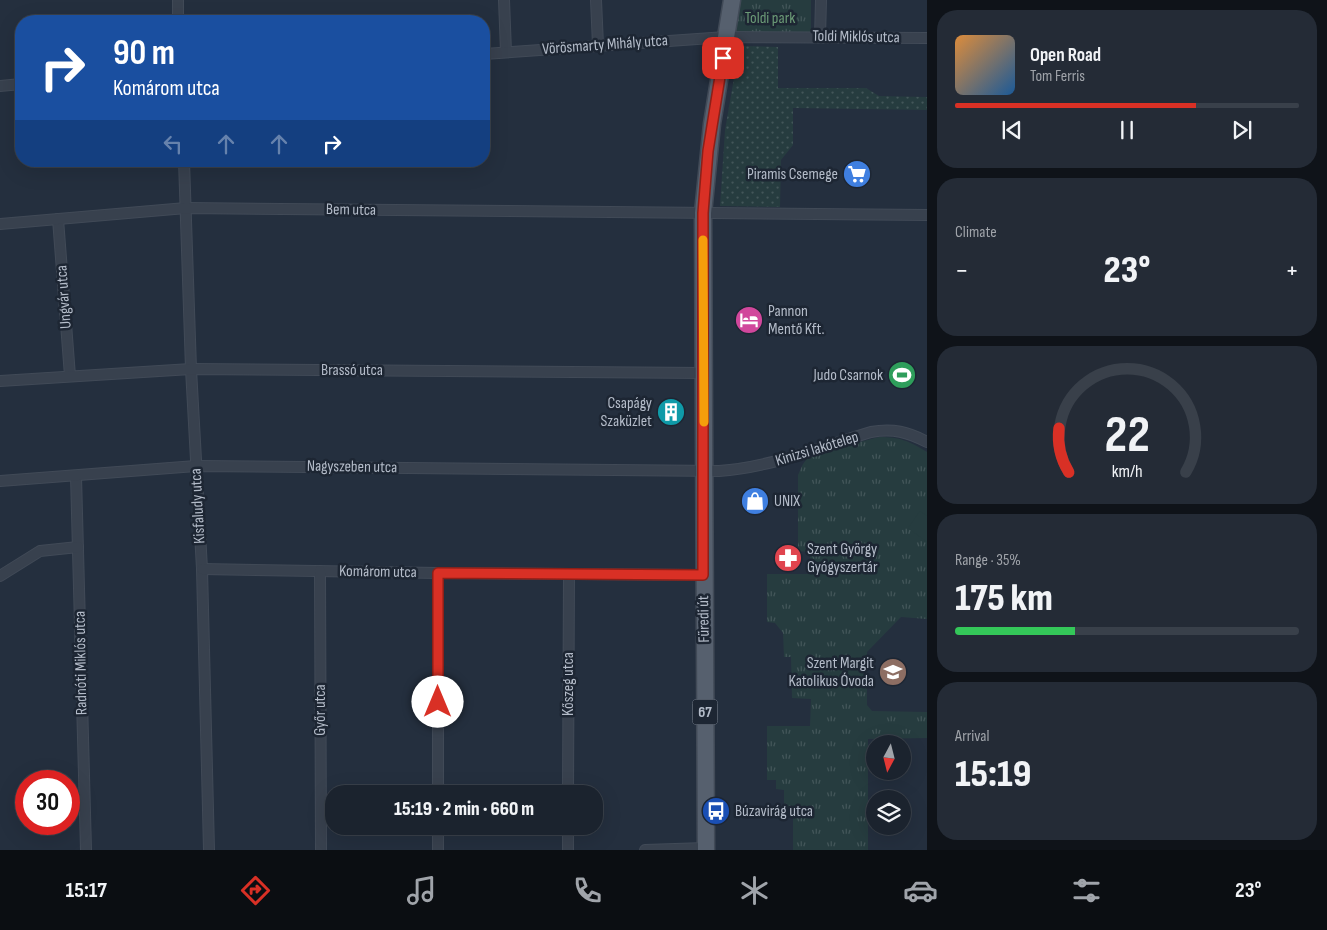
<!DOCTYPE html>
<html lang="en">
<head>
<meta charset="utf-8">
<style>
	body { margin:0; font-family:"Sofia Sans Condensed",sans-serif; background:#242b36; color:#f1f3f6; height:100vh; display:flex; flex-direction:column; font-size:19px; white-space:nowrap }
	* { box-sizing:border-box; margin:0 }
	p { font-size:16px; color:#a0a4aa }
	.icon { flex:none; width:28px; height:28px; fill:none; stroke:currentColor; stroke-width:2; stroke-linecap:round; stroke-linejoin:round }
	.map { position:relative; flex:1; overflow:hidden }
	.sheet { display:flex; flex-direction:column; gap:10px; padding:10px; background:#0f1319; width:400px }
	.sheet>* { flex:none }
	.guide { position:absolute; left:15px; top:15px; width:475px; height:152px; border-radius:20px; box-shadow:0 5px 20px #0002,0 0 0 1px #39404a; background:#1a4fa0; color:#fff; overflow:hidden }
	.needle { width:32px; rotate:187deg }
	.controls { position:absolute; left:866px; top:735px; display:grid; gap:10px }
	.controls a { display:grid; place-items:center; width:45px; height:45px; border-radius:50%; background:#1b232e; box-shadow:0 5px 20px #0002,0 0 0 1px #39404a; font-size:25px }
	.speed { position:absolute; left:15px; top:770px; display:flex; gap:10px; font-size:25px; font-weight:700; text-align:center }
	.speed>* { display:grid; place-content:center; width:65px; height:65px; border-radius:50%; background:#1b232e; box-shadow:0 5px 20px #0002,0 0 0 1px #39404a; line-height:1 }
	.speed .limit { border:8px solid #d22; background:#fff; color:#111 }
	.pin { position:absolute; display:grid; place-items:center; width:42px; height:42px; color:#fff; margin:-21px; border-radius:10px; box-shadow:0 2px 8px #0006 }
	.me { position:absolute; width:55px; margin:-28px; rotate:0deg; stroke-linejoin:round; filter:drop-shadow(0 0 4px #0008) }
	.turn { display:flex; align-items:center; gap:18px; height:105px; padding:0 15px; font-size:22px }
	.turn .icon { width:65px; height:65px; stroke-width:2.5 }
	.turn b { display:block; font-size:35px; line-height:42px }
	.lanes { display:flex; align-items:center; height:48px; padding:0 15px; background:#0003; justify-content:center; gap:25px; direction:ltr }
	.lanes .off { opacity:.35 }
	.big { font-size:38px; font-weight:800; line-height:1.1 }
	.sheet .tile { flex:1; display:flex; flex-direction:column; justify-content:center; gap:8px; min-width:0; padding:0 18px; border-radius:20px; background:#242b36 }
	.sheet .dial { align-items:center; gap:0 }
	.dial svg { height:130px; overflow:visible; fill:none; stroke:#39404a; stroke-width:7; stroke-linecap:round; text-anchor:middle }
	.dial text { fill:#f1f3f6; stroke:none }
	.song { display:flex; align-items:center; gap:15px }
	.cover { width:60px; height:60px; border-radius:8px; background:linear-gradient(135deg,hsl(30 70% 55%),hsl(210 70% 35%)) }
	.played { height:5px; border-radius:2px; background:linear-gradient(90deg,#d93025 70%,#39404a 70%) }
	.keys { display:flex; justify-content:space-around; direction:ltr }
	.heat { display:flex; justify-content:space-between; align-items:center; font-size:28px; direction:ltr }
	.charge { height:8px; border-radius:4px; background:linear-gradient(90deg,#34c759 35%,#39404a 0) }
	.trip { position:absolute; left:325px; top:785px; width:278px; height:50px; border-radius:20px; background:#1b232e; box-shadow:0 5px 20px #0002,0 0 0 1px #39404a; font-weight:800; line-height:50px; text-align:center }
	.tabs { display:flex; height:80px; justify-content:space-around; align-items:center; background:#0b0e12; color:#a0a4aa }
	.tabs .icon { width:35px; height:35px }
	.tabs .current { color:#d93025 }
	.tabs b { font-size:22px; color:#f1f3f6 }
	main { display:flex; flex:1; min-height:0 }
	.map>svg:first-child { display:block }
	.grass { fill:url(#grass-dots) }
	.park { fill:url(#park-tufts) }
	.pitch { fill:#263c3f }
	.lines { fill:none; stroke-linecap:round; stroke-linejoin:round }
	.minor-casing { stroke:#414a57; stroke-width:12 }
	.primary-casing { stroke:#414a57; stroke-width:19 }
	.minor { stroke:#38414e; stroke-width:10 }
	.primary { stroke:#56606e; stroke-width:16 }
	.route-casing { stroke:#8d1f18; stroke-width:12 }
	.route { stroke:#d93025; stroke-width:9 }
	.slow { stroke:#f59e0b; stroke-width:9 }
	.labels { text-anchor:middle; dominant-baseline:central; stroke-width:5; stroke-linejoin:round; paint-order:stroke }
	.shield { fill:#1d2633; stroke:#878f9c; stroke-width:1 }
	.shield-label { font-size:15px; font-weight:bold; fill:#b4bcc9 }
	.park-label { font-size:16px; fill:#6b9a76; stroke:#1d2633 }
	.street-label { font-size:16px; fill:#b4bcc9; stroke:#1d2633 }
	.poi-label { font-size:16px; fill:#b4bcc9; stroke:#1d2633; text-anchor:end }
</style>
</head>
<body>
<main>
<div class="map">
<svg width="927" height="850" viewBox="0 0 927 850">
	<defs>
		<pattern id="grass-dots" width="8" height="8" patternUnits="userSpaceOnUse" patternTransform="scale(1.25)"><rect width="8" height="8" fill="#263c3f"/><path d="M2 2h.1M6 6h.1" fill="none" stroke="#435659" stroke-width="1.8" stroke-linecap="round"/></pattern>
		<pattern id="park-tufts" width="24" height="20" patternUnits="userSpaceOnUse" patternTransform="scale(1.25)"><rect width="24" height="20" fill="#263c3f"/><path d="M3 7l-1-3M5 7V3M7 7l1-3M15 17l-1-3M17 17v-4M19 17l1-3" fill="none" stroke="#435659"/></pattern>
	</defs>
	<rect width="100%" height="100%" fill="#242f3e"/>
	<polygon class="grass" points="743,46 778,47 778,88 866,88 879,96 927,97 927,110 793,108 793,145 781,160 780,207 720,206 725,130 739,49"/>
	<g class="park">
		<polygon points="732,0 811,0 811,37 726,37"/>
		<path d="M879,437C900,437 909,441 927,452V619L901,617L867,652V705L872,711L927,712V738L868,739V850H793V814H784V790L776,789V780H767V726H810L811,699L792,698L791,657H784L783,633L775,623L767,622V574H810V552L798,551V475L803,464L810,455Z"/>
	</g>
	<polygon class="pitch" points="920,511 927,516 927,542 908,528"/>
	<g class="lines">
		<defs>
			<g id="minor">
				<polyline points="178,0 178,21"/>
				<polyline points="504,0 506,52"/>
				<polyline points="596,0 598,45"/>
				<polyline points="820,37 821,0"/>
				<polyline points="484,54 726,37 927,38"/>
				<polyline points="0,86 21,84"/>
				<polyline points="184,161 191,369 202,569 209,850"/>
				<polyline points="58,219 70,376"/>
				<polyline points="0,224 186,208 927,215"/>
				<polyline points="0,381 191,369 704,373"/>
				<polyline points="76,476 86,850"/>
				<path d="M0,481L196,466L719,471C772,467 821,447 871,432C893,428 908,432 927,442"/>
				<polyline points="202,569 438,573 703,575"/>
				<polyline points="320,571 321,850"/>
				<polyline points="438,573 438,794"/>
				<polyline points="0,576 40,551 78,547"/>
				<polyline points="568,794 569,574"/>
				<polyline points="438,826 438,850"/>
				<polyline points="568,850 568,826"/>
				<polyline points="645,850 705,848"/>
			</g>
			<polyline id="primary" points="706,850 703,213 712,124 732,0"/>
		</defs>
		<use href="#minor" class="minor-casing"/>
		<use href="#primary" class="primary-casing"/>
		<use href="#minor" class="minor"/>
		<use href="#primary" class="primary"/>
	</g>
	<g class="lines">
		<defs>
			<polyline id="route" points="438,702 438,573 703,575 703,213 708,151 723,58"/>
		</defs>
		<use href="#route" class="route-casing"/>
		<use href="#route" class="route"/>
		<polyline class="slow" points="703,240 704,422"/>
	</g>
	<defs>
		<symbol id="supermarket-disc" viewBox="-11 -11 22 22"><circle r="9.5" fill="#3f7fe0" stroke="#1d2633"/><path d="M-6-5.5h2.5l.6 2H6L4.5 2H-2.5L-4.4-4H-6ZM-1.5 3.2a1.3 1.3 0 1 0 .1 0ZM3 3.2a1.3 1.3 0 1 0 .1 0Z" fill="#fff"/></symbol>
		<symbol id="hotel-disc" viewBox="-11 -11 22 22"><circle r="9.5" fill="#d1479c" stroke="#1d2633"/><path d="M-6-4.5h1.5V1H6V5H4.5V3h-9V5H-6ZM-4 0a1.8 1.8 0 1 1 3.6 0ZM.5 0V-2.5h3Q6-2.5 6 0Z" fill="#fff"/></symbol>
		<symbol id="stadium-disc" viewBox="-11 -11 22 22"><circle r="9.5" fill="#2e9e5b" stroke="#1d2633"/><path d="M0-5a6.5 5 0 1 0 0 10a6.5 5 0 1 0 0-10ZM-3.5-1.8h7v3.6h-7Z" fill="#fff"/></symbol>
		<symbol id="building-disc" viewBox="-11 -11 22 22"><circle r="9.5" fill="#0f9aa8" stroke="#1d2633"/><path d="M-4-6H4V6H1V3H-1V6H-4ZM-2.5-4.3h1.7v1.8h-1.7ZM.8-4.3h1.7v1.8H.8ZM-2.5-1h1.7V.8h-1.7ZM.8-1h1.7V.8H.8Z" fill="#fff"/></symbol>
		<symbol id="shop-disc" viewBox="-11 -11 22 22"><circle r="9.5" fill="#3f7fe0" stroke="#1d2633"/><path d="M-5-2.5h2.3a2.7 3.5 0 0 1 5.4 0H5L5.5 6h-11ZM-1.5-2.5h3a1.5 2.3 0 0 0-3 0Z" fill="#fff"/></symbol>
		<symbol id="pharmacy-disc" viewBox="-11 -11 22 22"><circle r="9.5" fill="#e0444e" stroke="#1d2633"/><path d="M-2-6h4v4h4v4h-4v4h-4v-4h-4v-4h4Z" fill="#fff"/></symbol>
		<symbol id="school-disc" viewBox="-11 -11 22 22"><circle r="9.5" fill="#8d6e63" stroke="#1d2633"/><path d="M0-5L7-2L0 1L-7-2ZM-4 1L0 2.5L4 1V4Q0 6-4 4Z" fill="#fff"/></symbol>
		<symbol id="bus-disc" viewBox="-11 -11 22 22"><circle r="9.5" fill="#1a4fb4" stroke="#1d2633"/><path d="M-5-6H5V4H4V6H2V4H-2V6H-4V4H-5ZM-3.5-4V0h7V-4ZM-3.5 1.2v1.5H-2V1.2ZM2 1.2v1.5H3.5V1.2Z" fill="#fff"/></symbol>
	</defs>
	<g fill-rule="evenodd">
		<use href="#supermarket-disc" x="841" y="158" width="32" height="32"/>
		<use href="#hotel-disc" x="733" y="304" width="32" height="32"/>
		<use href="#stadium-disc" x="886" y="359" width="32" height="32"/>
		<use href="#building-disc" x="655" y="396" width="32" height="32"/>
		<use href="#shop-disc" x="739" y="485" width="32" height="32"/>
		<use href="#pharmacy-disc" x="772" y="542" width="32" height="32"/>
		<use href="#school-disc" x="877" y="656" width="32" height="32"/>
		<use href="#bus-disc" x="700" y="795" width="32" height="32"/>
	</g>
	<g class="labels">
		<rect class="shield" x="692.5" y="699.5" width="25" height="25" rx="4"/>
		<g class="shield-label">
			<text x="705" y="712">67</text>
		</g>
		<g class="park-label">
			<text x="770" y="18">Toldi park</text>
		</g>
		<g class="street-label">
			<text transform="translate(856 37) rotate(1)">Toldi Miklós utca</text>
			<text transform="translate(605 45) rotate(-4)">Vörösmarty Mihály utca</text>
			<text transform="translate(351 210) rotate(1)">Bem utca</text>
			<text transform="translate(64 297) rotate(-94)">Ungvár utca</text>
			<text x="352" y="370">Brassó utca</text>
			<text transform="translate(817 449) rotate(-17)">Kinizsi lakótelep</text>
			<text transform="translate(352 467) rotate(1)">Nagyszeben utca</text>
			<text transform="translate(198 506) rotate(-93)">Kisfaludy utca</text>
			<text transform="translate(378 572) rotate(1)">Komárom utca</text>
			<text transform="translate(704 619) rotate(-91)">Füredi út</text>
			<text transform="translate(81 663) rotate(-91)">Radnóti Miklós utca</text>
			<text transform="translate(568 684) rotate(-90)">Kőszeg utca</text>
			<text transform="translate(320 710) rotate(-90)">Győr utca</text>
		</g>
		<g class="poi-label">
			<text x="838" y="174">Piramis Csemege</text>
			<text x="768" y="311" text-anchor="start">Pannon<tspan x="768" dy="18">Mentő Kft.</tspan></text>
			<text x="883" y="375">Judo Csarnok</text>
			<text x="652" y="403">Csapágy<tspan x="652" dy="18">Szaküzlet</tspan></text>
			<text x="774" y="501" text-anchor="start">UNIX</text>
			<text x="807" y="549" text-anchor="start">Szent György<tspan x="807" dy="18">Gyógyszertár</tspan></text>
			<text x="874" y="663">Szent Margit<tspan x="874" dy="18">Katolikus Óvoda</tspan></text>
			<text x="735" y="811" text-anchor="start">Búzavirág utca</text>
		</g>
	</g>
</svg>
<div class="controls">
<a><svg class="needle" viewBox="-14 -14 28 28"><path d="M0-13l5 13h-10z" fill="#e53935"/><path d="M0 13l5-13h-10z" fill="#a0a4aa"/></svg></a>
<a><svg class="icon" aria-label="layers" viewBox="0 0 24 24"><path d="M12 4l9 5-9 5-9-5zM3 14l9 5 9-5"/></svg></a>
</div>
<div class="speed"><div class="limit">30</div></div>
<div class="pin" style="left:723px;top:58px;background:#d93025"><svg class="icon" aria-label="arrive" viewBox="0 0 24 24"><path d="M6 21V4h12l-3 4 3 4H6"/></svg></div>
<svg class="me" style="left:438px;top:702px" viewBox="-20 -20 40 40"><circle r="19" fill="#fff"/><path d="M0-13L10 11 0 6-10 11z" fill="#d93025"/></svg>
<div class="trip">15:19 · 2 min · 660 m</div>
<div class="guide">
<div class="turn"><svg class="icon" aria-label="right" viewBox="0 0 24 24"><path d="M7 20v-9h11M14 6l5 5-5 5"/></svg><div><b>90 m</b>Komárom utca</div></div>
<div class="lanes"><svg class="icon off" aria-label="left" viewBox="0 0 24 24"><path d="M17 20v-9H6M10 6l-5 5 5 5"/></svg><svg class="icon off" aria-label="ahead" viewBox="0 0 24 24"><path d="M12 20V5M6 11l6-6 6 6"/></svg><svg class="icon off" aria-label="ahead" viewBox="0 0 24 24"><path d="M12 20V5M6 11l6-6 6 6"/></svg><svg class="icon" aria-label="right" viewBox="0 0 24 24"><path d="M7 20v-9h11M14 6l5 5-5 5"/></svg></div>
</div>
</div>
<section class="sheet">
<div class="tile">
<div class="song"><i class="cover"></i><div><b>Open Road</b><p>Tom Ferris</p></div></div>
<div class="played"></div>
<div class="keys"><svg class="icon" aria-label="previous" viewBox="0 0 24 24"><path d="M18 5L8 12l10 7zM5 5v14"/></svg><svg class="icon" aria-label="pause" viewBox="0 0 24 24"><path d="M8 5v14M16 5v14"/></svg><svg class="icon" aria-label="next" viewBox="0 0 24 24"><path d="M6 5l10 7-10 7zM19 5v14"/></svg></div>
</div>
<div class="tile"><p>Climate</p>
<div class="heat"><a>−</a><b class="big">23°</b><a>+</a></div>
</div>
<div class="tile dial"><svg viewBox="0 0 100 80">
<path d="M14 69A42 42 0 1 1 86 69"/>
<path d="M14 69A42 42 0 0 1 8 42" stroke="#d93025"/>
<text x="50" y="56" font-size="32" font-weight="700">22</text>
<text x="50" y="72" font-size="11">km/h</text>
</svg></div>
<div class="tile"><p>Range · 35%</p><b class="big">175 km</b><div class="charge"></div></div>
<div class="tile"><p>Arrival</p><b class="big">15:19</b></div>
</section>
</main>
<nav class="tabs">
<b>15:17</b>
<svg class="icon current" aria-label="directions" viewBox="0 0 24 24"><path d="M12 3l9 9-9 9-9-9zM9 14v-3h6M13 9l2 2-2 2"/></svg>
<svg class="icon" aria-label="music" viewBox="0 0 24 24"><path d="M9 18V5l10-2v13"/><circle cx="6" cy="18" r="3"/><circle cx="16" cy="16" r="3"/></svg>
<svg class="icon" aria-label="phone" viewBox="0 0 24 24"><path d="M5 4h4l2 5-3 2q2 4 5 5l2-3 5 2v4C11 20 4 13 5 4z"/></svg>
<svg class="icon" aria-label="climate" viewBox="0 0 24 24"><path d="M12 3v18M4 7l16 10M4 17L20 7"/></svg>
<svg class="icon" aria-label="car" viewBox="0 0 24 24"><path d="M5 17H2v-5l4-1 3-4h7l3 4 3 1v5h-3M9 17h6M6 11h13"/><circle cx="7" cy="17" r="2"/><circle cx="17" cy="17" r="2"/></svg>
<svg class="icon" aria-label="filters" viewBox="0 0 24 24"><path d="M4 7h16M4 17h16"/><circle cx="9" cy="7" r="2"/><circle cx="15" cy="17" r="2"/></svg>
<b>23°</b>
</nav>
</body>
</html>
